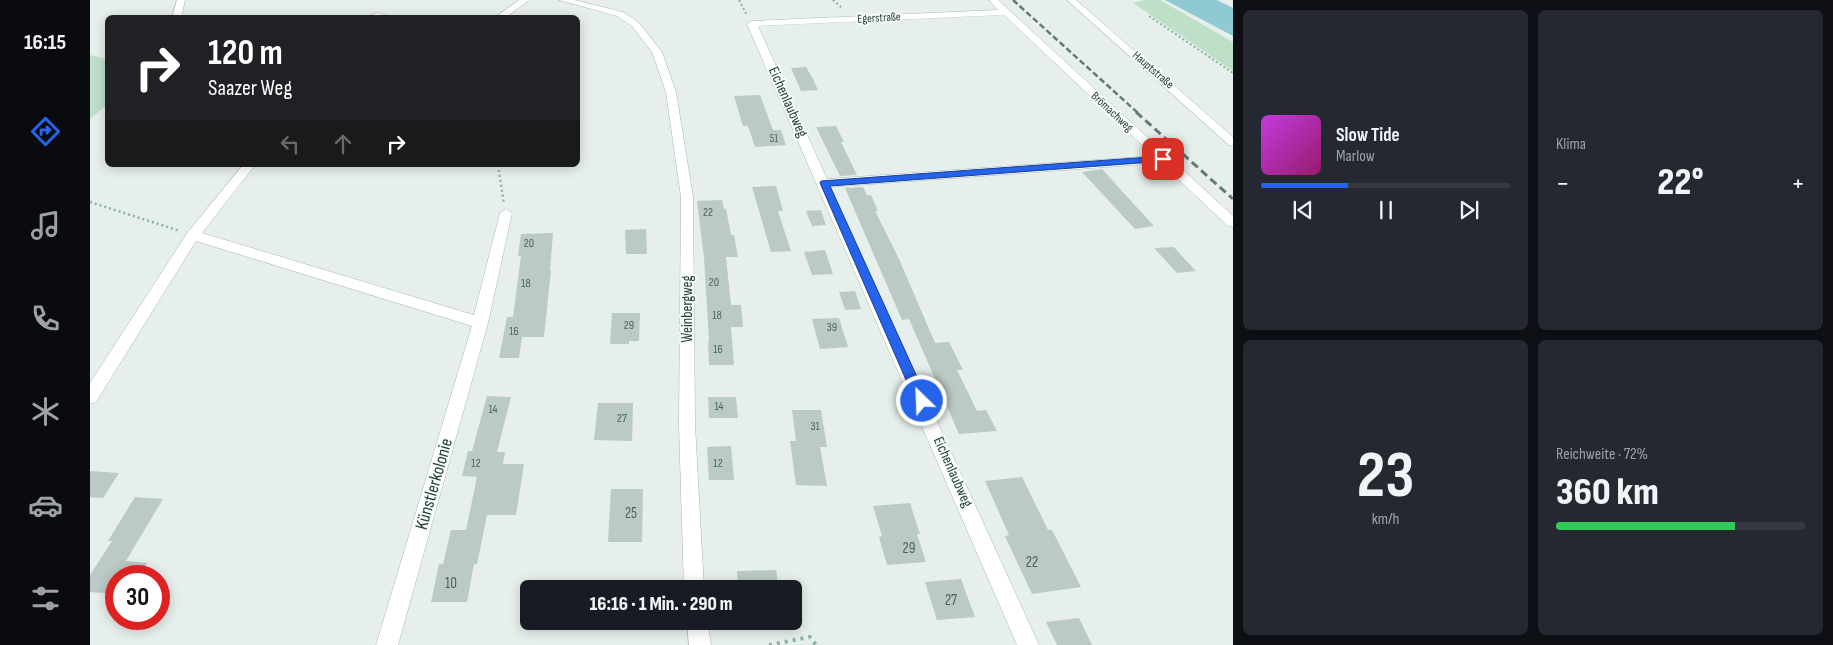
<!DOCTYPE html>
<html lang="de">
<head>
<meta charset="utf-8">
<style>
	body { margin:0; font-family:"Sofia Sans Condensed",sans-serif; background:#242831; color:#f1f3f6; height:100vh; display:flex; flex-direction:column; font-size:19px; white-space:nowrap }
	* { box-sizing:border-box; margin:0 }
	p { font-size:16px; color:#9ea1a6 }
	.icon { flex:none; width:28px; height:28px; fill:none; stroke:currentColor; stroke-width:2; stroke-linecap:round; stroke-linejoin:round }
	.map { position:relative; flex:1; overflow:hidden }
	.panel { display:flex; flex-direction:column; gap:10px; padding:10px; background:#0d0f14; width:600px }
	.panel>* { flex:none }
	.hud { position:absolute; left:15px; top:15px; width:475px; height:152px; border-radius:8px; box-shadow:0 2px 12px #0003; background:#202124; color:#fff; overflow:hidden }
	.speed { position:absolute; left:15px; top:565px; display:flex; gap:10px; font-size:25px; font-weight:700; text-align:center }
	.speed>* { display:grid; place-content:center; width:65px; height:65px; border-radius:50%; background:#171b24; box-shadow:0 2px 12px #0003; line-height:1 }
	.speed .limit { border:8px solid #d22; background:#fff; color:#111 }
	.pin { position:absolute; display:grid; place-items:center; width:42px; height:42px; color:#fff; margin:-21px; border-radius:10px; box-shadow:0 2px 8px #0006 }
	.me { position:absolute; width:55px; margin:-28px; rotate:336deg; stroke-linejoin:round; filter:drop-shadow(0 0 4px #0008) }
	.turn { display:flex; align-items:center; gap:18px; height:105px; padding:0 20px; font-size:22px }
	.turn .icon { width:65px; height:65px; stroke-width:2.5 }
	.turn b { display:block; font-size:35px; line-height:42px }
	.lanes { display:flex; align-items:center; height:48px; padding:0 20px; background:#0003; justify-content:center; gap:25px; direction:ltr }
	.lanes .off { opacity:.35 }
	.big { font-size:38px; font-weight:800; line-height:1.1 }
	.panel .tile { flex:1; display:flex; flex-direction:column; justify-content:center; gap:8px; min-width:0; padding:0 18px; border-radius:8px; background:#242831 }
	.panel .dial { align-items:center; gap:0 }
	.dial b { font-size:65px; line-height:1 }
	.song { display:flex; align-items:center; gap:15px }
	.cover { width:60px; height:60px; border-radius:8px; background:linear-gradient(135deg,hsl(290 70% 55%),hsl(320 70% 35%)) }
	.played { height:5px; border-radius:2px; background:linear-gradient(90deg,#2563eb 35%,#363941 35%) }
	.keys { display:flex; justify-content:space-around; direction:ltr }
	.heat { display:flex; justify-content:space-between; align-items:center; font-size:28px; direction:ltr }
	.charge { height:8px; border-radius:4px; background:linear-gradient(90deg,#34c759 72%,#363941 0) }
	.panel .tiles { flex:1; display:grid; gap:10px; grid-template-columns:repeat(2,1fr) }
	.trip { position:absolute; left:430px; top:580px; width:282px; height:50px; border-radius:8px; background:#171b24; box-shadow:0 2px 12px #0003; font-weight:800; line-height:50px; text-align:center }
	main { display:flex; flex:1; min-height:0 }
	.tab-bar { display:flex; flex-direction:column; width:90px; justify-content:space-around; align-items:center; background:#090b0e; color:#9ea1a6 }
	.tab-bar .icon { width:35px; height:35px }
	.tab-bar .on { color:#2563eb }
	.tab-bar b { font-size:22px; color:#f1f3f6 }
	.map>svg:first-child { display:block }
	.green { fill:#bfe0c8 }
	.water { fill:#8ec9d4 }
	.building { fill:#bbcac4 }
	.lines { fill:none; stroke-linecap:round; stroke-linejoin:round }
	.street-casing { stroke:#a8b8b2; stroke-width:1 }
	.secondary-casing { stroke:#a4bbb3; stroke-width:1 }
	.path-far2 { stroke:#86b3a5; stroke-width:2; stroke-dasharray:2 2.5; stroke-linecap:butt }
	.path-far1 { stroke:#86b3a5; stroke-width:2.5; stroke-dasharray:2 3; stroke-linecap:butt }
	.path { stroke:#86b3a5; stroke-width:4; stroke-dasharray:3 5; stroke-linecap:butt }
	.street { fill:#fff; fill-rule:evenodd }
	.secondary { fill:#fff; fill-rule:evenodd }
	.rail-far1 { stroke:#5f7d75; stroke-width:2.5; stroke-dasharray:6 3; stroke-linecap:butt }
	.rail { stroke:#5f7d75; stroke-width:3; stroke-dasharray:8 4.5; stroke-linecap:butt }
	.route { fill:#2563eb; stroke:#184099 }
	.labels { text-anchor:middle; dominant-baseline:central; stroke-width:4; stroke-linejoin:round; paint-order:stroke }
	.far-number-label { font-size:11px; fill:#4a645c }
	.far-street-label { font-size:12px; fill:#24423a; stroke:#f7fbf9 }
	.number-label { font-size:12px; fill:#4a645c }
	.street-label { font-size:15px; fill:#24423a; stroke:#f7fbf9 }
	.near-number-label { font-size:15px; fill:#4a645c }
	.near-street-label { font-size:18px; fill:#24423a; stroke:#f7fbf9 }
</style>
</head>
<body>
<main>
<nav class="tab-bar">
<b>16:15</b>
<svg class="icon on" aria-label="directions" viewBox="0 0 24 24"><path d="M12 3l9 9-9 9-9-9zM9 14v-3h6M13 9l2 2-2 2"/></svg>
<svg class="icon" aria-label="music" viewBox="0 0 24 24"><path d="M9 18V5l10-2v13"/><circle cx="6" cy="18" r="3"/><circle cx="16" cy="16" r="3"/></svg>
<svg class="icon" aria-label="phone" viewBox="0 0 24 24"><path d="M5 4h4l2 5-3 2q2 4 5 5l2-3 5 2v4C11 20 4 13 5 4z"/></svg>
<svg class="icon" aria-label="climate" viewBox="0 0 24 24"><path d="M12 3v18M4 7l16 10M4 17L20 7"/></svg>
<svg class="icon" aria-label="car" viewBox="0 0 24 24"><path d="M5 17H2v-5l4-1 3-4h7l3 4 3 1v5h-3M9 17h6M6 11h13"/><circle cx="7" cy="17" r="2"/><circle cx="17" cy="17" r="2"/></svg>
<svg class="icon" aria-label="filters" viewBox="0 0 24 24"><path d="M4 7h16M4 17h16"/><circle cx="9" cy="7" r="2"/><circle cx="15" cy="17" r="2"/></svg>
</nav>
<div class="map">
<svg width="1143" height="645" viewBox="0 0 1143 645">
	<rect width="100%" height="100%" fill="#e6efeb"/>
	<g class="green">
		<polygon points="1055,0 1070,0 1143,42 1143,71 1043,3"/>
		<polygon points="0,55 17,59 18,104 0,119"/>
	</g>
	<polygon class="water" points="1075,0 1127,0 1143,8 1143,36"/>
	<g class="building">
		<polygon points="716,67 723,79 728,90 711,91 701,68"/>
		<polygon points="670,95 683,130 691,130 696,145 665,147 658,126 653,126 644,96"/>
		<polygon points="746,126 754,142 751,142 767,175 750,176 726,127"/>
		<polygon points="1012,169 1052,213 1064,226 1045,229 992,172"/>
		<polygon points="686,186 693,211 688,211 701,251 681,252 662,187"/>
		<polygon points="773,187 777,195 781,195 788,211 785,211 809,259 845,343 859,342 873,370 867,370 887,411 896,410 907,431 869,434 819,319 812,320 755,188"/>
		<polygon points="632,200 634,209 636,209 641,235 644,235 648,257 636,257 641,305 651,305 653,327 641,327 644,365 619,365 618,341 619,341 614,258 607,201"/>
		<polygon points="731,210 736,225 722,226 716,211"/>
		<polygon points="556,229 557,254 536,254 535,230"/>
		<polygon points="463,233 460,270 461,270 454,337 432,337 429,358 409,358 417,317 423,317 431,256 428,256 431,234"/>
		<polygon points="1084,247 1090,254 1106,271 1087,273 1064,248"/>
		<polygon points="735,250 743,274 722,275 714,252"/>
		<polygon points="765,291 771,309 755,310 749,292"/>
		<polygon points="522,313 550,313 549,341 539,341 539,344 520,344"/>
		<polygon points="749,318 758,347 730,349 722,319"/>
		<polygon points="397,396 421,397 407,452 415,452 413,464 434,464 426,515 397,515 387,564 384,564 377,602 341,602 349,564 353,564 361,530 376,530 387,477 372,476 378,451 382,451"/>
		<polygon points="618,397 646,397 648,418 619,418"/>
		<polygon points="508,403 543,403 542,441 504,440"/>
		<polygon points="702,410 731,410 737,447 730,447 737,486 706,485 700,441 706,441"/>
		<polygon points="641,446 644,480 619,480 617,447"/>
		<polygon points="0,471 29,473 13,498 0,497"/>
		<polygon points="932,477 958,530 962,530 991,587 942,594 915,536 919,535 895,481"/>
		<polygon points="521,489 553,489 552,542 518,542"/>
		<polygon points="45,497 73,499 36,561 57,563 49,576 26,576 26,594 0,592 0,575 22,541 18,541"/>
		<polygon points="820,503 830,534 827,534 836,562 797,565 789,537 792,536 783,506"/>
		<polygon points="686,570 689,589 648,589 647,571"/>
		<polygon points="871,579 885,617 847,620 835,582"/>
		<polygon points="989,618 1002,645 967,645 956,622"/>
	</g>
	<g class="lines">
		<defs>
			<g id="street">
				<polygon points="87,0 95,0 91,18 82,18"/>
				<polygon points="429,0 439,0 415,18 404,18"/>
				<polygon points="469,0 484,0 533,12 548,22 572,52 586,92 603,197 605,425 614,589 594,589 589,425 591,197 576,92 562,52 542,26 527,16"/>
				<path d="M899,0H908L1143,216V227L1138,226L1071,163L740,187L949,645H927L657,24L662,21L908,10ZM914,15L1064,156L737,179L668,26Z"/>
				<polygon points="287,13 309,18 273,18"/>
				<polygon points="153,165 165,165 112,233 384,315 410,213 416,209 422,213 398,323 308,645 286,645 382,326 106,241 6,402 0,404 0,383 98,232"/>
				<polygon points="597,621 617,621 621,645 599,645"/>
			</g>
			<polygon id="secondary" points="977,0 986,0 1143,137 1143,146 1139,145"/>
		</defs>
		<use href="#street" class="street-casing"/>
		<use href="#secondary" class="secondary-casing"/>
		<g class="path-far2">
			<polyline points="649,0 657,15"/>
			<polyline points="743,0 752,8"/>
			<polyline points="1059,16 1143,73"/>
		</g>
		<g class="path-far1">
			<polyline points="408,165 414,204"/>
			<polyline points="0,202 90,231"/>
		</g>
		<polyline class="path" points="679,645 720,637 726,645"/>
		<use href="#street" class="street"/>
		<use href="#secondary" class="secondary"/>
		<polyline class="rail-far1" points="923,0 1048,113"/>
		<polyline class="rail" points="1046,112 1143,199"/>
	</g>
	<polygon class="route" points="1073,156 1077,159 1076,161 740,186 838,401 836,405 832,407 827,405 730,183 731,181"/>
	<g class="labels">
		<g class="far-number-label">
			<text x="684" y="138">51</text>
		</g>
		<g class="far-street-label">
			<text transform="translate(789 18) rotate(-3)">Egerstraße</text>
			<text transform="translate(1063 70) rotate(41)">Hauptstraße</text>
			<text transform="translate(1022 112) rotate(43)">Brömachweg</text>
		</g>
		<g class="number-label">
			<text x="618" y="212">22</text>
			<text x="439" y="243">20</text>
			<text x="624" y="282">20</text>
			<text x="436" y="283">18</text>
			<text x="627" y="315">18</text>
			<text x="539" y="325">29</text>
			<text x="742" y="327">39</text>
			<text x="424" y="331">16</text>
			<text x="628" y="349">16</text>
			<text x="629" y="406">14</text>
			<text x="403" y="409">14</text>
			<text x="532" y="418">27</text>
			<text x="725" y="426">31</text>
			<text x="386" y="463">12</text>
			<text x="628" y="463">12</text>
		</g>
		<g class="street-label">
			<text transform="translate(698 102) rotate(66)">Eichenlaubweg</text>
			<text transform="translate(597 309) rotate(-90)">Weinbergweg</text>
			<text transform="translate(863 472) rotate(66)">Eichenlaubweg</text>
		</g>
		<g class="near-number-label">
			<text x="541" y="513">25</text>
			<text x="819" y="548">29</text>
			<text x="942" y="562">22</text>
			<text x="361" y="583">10</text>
			<text x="861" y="600">27</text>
		</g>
		<g class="near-street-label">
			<text transform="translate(344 484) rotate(-74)">Künstlerkolonie</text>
		</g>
	</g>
</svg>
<div class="speed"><div class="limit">30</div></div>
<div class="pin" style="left:1073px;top:159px;background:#d93025"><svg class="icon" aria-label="arrive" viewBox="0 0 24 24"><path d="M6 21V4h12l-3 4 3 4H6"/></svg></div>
<svg class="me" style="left:832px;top:401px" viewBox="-20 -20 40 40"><circle r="17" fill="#2563eb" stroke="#fff" stroke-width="3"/><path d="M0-11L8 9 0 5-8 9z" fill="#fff"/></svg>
<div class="trip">16:16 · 1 Min. · 290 m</div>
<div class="hud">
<div class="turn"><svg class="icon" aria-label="right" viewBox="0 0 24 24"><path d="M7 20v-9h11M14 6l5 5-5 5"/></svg><div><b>120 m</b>Saazer Weg</div></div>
<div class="lanes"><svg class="icon off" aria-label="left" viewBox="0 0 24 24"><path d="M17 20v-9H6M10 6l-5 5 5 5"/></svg><svg class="icon off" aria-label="ahead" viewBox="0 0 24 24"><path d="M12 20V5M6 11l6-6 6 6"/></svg><svg class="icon" aria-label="right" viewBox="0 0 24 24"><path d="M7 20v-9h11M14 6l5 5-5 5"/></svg></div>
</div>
</div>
<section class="panel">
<div class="tiles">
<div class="tile">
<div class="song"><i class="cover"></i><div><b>Slow Tide</b><p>Marlow</p></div></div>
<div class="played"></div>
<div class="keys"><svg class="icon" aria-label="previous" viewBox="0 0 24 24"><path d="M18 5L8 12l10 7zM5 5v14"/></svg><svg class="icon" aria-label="pause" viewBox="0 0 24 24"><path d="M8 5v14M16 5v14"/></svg><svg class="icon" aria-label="next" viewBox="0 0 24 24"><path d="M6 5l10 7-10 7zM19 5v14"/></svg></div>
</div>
<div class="tile"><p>Klima</p>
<div class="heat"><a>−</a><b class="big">22°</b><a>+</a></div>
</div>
<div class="tile dial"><b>23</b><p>km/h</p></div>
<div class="tile"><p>Reichweite · 72%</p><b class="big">360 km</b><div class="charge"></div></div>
</div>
</section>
</main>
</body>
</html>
